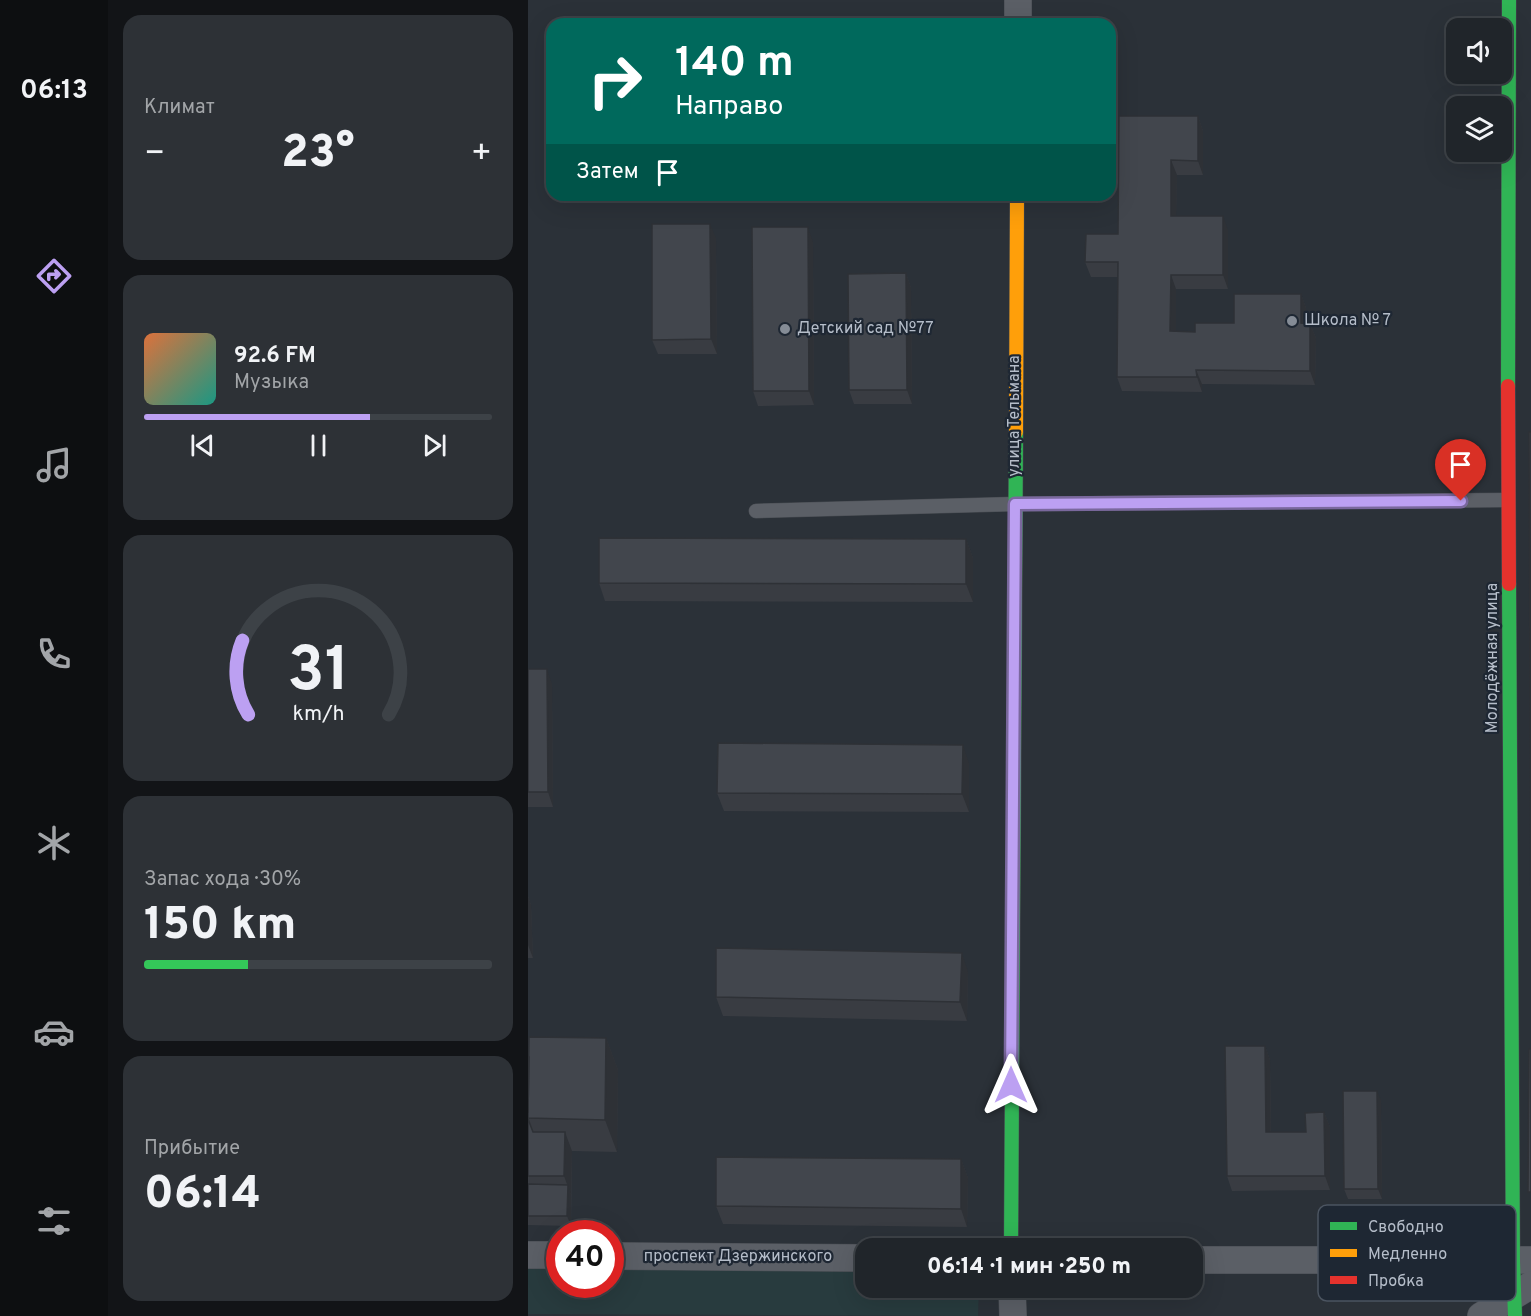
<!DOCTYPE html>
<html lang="ru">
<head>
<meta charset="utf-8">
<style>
	body { margin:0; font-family:Overpass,sans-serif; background:#2d3136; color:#f1f3f6; height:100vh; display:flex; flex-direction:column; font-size:22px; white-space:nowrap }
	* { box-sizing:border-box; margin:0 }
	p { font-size:20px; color:#a2a5a8 }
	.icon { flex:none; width:33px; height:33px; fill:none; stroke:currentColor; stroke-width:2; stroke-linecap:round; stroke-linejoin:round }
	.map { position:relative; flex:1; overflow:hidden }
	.details { display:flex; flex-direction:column; gap:15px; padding:15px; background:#121417; width:420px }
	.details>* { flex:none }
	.hud { position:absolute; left:18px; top:18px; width:570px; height:183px; border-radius:18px; box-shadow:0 6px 24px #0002,0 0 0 2px #3d4247; background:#00695c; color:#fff; overflow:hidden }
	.fabs { position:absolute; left:918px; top:18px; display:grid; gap:12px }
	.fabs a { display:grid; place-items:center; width:66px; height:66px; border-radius:12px; background:#20252a; box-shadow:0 6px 24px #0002,0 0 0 2px #3d4247; font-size:30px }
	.speed { position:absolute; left:18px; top:1220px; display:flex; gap:12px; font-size:30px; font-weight:700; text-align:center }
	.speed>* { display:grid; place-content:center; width:78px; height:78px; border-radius:50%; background:#20252a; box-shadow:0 6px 24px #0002,0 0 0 2px #3d4247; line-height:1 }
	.speed .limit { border:9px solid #d22; background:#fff; color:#111 }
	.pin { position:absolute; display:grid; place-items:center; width:51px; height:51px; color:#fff; margin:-62px -26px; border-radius:50% 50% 50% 0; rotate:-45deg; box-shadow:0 0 6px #0007 }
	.pin .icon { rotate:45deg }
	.me { position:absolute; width:66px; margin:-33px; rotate:0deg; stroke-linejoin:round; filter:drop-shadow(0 0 4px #0008) }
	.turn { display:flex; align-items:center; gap:21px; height:126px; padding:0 30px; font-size:27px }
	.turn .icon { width:78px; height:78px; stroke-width:2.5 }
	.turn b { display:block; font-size:42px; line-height:51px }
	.then { display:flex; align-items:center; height:57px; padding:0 30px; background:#0003; gap:12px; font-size:22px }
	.big { font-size:45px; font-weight:800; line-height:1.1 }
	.details .widget { flex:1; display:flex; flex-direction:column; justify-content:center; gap:9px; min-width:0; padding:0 21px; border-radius:18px; background:#2d3136 }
	.details .dial { align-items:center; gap:0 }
	.dial svg { height:156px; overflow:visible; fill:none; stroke:#3d4247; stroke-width:7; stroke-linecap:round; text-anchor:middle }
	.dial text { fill:#f1f3f6; stroke:none }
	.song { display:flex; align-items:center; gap:18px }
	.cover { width:72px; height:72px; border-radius:9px; background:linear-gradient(135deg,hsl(20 70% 55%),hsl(170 70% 35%)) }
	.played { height:6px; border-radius:3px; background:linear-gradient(90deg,#bca0f2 65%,#3d4247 65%) }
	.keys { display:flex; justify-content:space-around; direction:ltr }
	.heat { display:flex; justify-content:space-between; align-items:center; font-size:33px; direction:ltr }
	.charge { height:9px; border-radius:4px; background:linear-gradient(90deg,#34c759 30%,#3d4247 0) }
	.trip { position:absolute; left:327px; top:1238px; width:348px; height:60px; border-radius:18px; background:#20252a; box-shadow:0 6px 24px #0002,0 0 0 2px #3d4247; font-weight:800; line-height:60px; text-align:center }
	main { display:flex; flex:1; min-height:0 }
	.tab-bar { display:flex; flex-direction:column; width:108px; justify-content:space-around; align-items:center; background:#0d0f11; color:#a2a5a8 }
	.tab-bar .icon { width:42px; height:42px }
	.tab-bar .selected { color:#bca0f2 }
	.tab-bar b { font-size:27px; color:#f1f3f6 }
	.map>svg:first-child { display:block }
	.green { fill:#283b3e }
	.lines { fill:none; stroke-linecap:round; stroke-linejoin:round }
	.lane-casing { stroke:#494d53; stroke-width:15 }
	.street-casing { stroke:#494d53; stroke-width:28 }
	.fast-casing { stroke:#494d53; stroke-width:15 }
	.slow-casing { stroke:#494d53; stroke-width:15 }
	.jam-casing { stroke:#494d53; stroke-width:15 }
	.lane { stroke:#5b5f66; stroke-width:14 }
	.street { stroke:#5b5f66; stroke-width:27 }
	.fast { stroke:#30b455; stroke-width:14 }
	.slow { stroke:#ff9f0a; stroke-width:14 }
	.jam { stroke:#e5322d; stroke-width:14 }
	.wall { fill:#393c42 }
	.shaded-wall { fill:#2e3136 }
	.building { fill:#42464d; stroke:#2e3136; stroke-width:1.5 }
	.route-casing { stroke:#7a689d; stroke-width:15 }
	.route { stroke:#bca0f2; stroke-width:10 }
	.poi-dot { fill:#858c96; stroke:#1e2733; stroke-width:2 }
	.labels { text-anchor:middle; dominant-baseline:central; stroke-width:4.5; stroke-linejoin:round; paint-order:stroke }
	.poi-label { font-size:16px; fill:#b5bdc9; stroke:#1e2733; text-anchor:start }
	.street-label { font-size:16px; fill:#b5bdc9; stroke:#1e2733 }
	.key { fill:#1e2733; stroke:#4b5460; stroke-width:1.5 }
	.key-label { font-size:16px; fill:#b5bdc9 }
</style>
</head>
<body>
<main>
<nav class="tab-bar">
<b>06:13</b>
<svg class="icon selected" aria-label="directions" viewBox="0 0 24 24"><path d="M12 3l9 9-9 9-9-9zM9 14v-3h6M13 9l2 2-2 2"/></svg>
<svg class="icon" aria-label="music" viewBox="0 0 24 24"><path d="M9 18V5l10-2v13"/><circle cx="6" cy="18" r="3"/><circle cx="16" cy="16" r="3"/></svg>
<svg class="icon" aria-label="phone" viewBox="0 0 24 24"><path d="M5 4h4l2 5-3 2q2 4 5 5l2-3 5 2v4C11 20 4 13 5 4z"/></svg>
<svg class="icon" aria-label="climate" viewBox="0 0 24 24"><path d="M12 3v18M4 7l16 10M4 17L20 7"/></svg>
<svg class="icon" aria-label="car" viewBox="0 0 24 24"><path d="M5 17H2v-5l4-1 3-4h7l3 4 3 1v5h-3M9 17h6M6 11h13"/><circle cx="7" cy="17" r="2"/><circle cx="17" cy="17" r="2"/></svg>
<svg class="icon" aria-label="filters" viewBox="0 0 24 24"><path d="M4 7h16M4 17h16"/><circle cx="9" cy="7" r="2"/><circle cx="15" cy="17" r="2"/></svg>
</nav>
<section class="details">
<div class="widget"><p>Климат</p>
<div class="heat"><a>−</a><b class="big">23°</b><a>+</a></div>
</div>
<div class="widget">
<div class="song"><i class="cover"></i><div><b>92.6 FM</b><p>Музыка</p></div></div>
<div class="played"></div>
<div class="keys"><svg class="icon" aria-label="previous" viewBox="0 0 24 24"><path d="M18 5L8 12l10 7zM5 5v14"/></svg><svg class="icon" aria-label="pause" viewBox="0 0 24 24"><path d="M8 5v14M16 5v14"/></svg><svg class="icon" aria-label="next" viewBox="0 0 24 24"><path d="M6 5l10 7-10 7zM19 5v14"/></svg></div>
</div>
<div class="widget dial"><svg viewBox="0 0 100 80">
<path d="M14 69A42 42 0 1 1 86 69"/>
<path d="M14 69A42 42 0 0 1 11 31" stroke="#bca0f2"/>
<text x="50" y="56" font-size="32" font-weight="700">31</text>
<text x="50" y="72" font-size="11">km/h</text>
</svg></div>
<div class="widget"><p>Запас хода · 30%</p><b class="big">150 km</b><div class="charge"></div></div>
<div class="widget"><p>Прибытие</p><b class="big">06:14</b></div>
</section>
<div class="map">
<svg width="1003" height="1316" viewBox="0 0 1003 1316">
	<rect width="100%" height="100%" fill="#2b3138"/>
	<polygon class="green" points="337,1267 338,1287 451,1287 450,1316 0,1314 0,1268 31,1268 32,1284 82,1284 83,1268"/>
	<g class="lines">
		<defs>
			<polyline id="lane" points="228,511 487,504 980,500"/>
			<g id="street">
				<polyline points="490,24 490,0"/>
				<polyline points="0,1255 32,1255"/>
				<polyline points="82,1256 338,1258"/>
				<polyline points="664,1260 1003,1260"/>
				<polyline points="484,1287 485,1316"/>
				<polyline points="953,1316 1003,1285"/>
			</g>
			<g id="fast">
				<polyline points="980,386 981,0"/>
				<polyline points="981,584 985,1261 987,1316"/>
				<polyline points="483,1248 488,432"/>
			</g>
			<polyline id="slow" points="488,432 489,195"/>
			<polyline id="jam" points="980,386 981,584"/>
		</defs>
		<use href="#lane" class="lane-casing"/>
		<use href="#street" class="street-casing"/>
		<use href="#fast" class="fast-casing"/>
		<use href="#slow" class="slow-casing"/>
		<use href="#jam" class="jam-casing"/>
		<use href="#lane" class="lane"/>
		<use href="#street" class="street"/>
		<use href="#fast" class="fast"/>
		<use href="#slow" class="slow"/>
		<use href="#jam" class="jam"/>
	</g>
	<g class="wall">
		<polygon points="670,116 675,131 675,175 649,175 648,216 700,230 700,289 648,289 648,332 667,332 706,323 773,294 778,308 778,324 782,324 788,338 787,385 674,384 674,392 594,391 589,377 590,277 563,277 557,262 590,234"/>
		<polygon points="188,238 189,354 130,354 124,340"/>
		<polygon points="285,242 286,405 230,406 225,391"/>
		<polygon points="378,273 383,288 384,404 326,404 321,390"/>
		<polygon points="438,539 445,558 445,602 77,601 71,583"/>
		<polygon points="0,669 24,684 25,807 0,807"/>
		<polygon points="441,763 441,812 196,811 189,793"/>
		<polygon points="0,896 3,905 5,958 0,958"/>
		<polygon points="440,972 439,1021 195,1016 188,997"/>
		<polygon points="78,1038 90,1070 89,1152 44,1151 43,1226 0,1225 0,1057"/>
		<polygon points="737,1046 742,1060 743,1132 778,1132 796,1112 802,1127 802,1190 704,1191 699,1176"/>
		<polygon points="853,1100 854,1199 820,1199 816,1189"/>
		<polygon points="433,1159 440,1178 439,1227 195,1224 188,1206"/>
	</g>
	<g class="shaded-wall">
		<polygon points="670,116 675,131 675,175 670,161"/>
		<polygon points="643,160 649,175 648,230 643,216"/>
		<polygon points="695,216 700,230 700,289 695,275"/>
		<polygon points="182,224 188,238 189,354 183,339"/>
		<polygon points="280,227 285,242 286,405 281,391"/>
		<polygon points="378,273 383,288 384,404 379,390"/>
		<polygon points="643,275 648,289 648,346 642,331"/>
		<polygon points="773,294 778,308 778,338 773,323"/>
		<polygon points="782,324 788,338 787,385 782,371"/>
		<polygon points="668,370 674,384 674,392 669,377"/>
		<polygon points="438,539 445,558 445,602 438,584"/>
		<polygon points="19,669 24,684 25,807 20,792"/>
		<polygon points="435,745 441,763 441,812 434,794"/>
		<polygon points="0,896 3,905 5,958 0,945"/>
		<polygon points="434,953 440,972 439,1021 432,1002"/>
		<polygon points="78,1038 90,1070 89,1152 77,1120"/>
		<polygon points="737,1046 742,1060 743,1147 738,1132"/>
		<polygon points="849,1091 853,1100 854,1199 850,1189"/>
		<polygon points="796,1112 802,1127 802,1190 797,1176"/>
		<polygon points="37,1132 44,1151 43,1195 36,1176"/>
		<polygon points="433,1159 440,1178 439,1227 433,1209"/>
		<polygon points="40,1185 43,1195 43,1226 39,1216"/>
	</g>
	<g class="building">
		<polygon points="591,116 670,116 670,161 643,160 643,216 695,216 695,275 643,275 642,331 667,332 667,323 706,323 706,294 773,294 773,323 782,324 782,371 668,370 669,377 589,377 590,262 557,262 558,234 590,234"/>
		<polygon points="124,224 182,224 183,339 124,340"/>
		<polygon points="224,227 280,227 281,391 225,391"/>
		<polygon points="378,273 379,390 321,390 320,274"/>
		<polygon points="1001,432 1003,432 1003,950"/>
		<polygon points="71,538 438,539 438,584 71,583"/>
		<polygon points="0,669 19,669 20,792 0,792"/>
		<polygon points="190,743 435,745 434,794 189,793"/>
		<polygon points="188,948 434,953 432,1002 188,997"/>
		<polygon points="1,1037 78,1038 77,1120 0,1118"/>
		<polygon points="697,1046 737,1046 738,1132 778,1132 777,1113 796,1112 797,1176 699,1176"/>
		<polygon points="1001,1049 1003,1049 1003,1192 1000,1192"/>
		<polygon points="0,1057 1,1057 0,1113"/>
		<polygon points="815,1091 849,1091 850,1189 816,1189"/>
		<polygon points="0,1119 5,1132 37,1132 36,1176 0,1176"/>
		<polygon points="188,1157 433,1159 433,1209 188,1206"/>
		<polygon points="0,1184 40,1185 39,1216 0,1216"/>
	</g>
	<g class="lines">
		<defs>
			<polyline id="route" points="483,1085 487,504 933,501"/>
		</defs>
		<use href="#route" class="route-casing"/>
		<use href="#route" class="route"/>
	</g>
	<g class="poi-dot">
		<circle cx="764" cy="321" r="6"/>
		<circle cx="257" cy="329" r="6"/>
	</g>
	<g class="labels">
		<g class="poi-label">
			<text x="776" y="321">Школа № 7</text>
			<text x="269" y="329">Детский сад №77</text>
		</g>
		<g class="street-label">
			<text transform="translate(487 416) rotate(-90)">улица Тельмана</text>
			<text transform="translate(965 658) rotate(-90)">Молодёжная улица</text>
			<text x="210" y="1257">проспект Дзержинского</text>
		</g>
	</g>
	<rect x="790" y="1205" width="198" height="96" rx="9" class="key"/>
	<rect x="802" y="1222" width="27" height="8" fill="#30b455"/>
	<rect x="802" y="1249" width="27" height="8" fill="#ff9f0a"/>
	<rect x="802" y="1276" width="27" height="8" fill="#e5322d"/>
	<g class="key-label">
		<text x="840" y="1232">Свободно</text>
		<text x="840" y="1259">Медленно</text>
		<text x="840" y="1286">Пробка</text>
	</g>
</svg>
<div class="fabs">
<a><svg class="icon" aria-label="sound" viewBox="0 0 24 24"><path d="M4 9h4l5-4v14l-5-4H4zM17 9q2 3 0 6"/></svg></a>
<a><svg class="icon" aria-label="layers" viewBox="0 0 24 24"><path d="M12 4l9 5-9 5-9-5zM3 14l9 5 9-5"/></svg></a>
</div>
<div class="speed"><div class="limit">40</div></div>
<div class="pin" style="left:933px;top:501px;background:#d93025"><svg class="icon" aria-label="arrive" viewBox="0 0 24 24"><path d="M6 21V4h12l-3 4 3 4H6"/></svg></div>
<svg class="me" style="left:483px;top:1085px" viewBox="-20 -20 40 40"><path d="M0-17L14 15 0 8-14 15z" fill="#bca0f2" stroke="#fff" stroke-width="4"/></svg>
<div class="trip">06:14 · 1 мин · 250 m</div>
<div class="hud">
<div class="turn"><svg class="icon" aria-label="right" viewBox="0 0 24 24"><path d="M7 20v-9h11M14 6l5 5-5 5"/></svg><div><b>140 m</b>Направо</div></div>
<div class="then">Затем<svg class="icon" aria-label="arrive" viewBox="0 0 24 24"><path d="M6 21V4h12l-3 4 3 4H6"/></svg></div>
</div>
</div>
</main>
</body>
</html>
